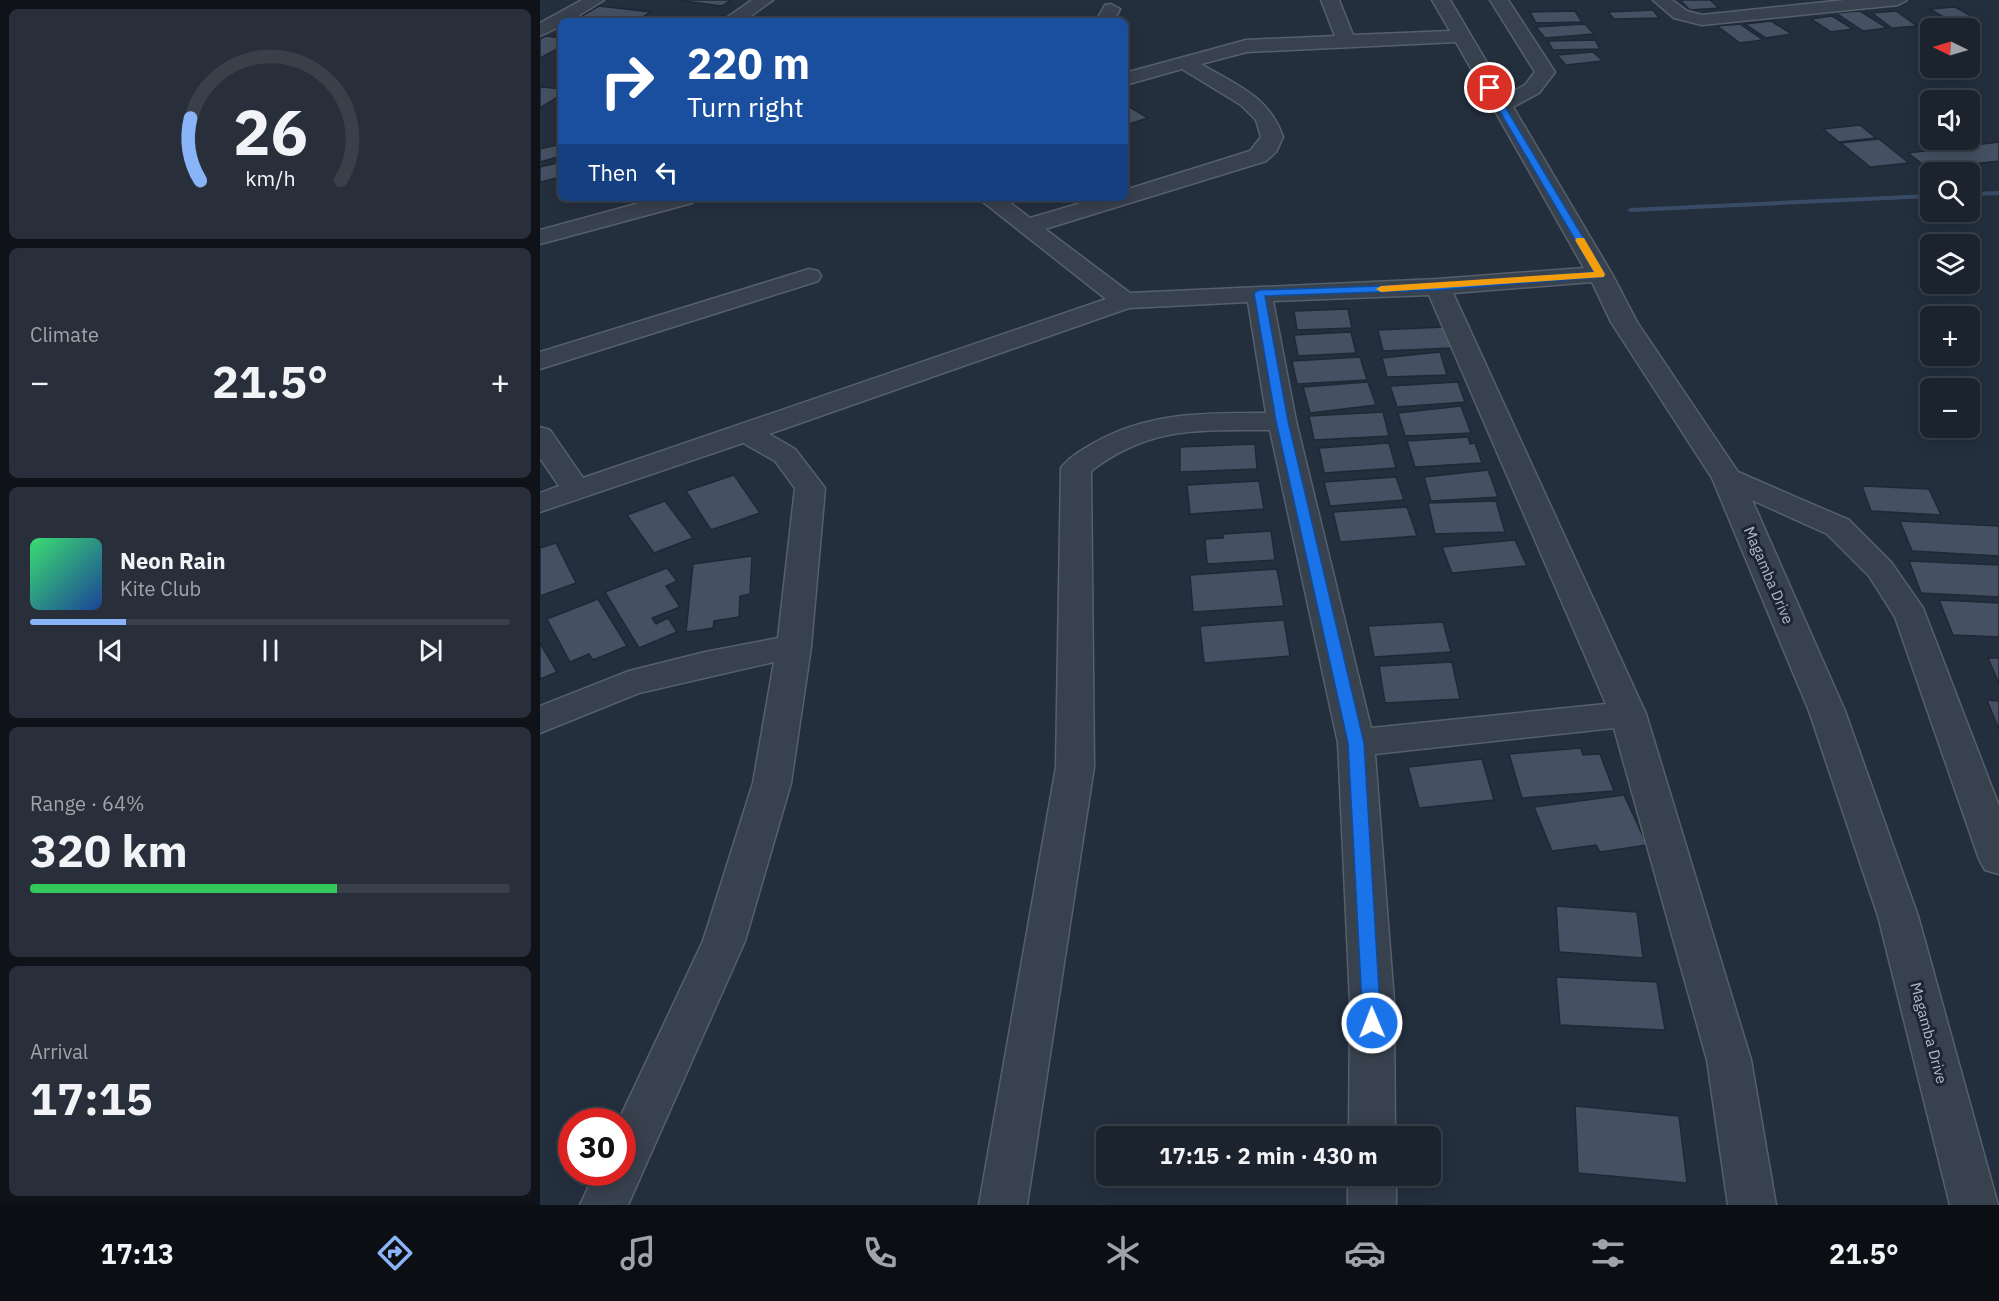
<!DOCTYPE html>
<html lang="en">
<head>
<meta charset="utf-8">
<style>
	body { margin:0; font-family:"IBM Plex Sans",sans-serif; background:#282f3a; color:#f1f3f6; height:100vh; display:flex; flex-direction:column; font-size:22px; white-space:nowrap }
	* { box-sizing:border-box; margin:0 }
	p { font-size:20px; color:#a0a4aa }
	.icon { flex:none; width:33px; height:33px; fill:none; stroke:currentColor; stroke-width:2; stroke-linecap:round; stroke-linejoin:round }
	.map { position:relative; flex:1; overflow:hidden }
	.sheet { display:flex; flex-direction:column; gap:9px; padding:9px; background:#0f1319; width:540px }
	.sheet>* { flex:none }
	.guide { position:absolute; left:18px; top:18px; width:570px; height:183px; border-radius:9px; box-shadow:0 3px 15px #0003,0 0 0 2px #39404a; background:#1a4fa0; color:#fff; overflow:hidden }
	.needle { width:39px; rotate:275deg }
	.fabs { position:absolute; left:1380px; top:18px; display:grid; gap:12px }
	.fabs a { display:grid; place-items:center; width:60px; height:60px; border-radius:9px; background:#1b232e; box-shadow:0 3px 15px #0003,0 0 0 2px #39404a; font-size:30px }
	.speed { position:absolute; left:18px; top:1108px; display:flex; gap:12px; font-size:30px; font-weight:700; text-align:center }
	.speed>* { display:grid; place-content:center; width:78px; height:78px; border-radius:50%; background:#1b232e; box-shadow:0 3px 15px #0003,0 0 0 2px #39404a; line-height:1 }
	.speed .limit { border:9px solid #d22; background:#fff; color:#111 }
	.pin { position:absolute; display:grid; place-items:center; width:51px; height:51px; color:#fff; margin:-26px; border:3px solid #fff; border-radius:50%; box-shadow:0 2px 6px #0007 }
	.me { position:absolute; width:66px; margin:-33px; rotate:359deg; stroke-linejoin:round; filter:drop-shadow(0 0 4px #0008) }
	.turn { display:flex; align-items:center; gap:21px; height:126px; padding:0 30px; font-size:27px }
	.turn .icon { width:78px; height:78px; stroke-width:2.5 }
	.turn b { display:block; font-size:42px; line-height:51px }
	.then { display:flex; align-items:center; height:57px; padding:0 30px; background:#0003; gap:12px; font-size:22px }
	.big { font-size:45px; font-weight:700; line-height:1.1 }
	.sheet .card { flex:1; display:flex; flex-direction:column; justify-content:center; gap:9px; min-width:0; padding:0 21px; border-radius:9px; background:#282f3a }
	.sheet .dial { align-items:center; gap:0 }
	.dial svg { height:156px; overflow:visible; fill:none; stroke:#39404a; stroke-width:7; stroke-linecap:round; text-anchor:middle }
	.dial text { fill:#f1f3f6; stroke:none }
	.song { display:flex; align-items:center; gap:18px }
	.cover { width:72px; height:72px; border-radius:9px; background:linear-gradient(135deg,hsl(140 70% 55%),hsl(220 70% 35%)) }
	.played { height:6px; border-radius:3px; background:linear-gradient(90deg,#8ab4f8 20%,#39404a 20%) }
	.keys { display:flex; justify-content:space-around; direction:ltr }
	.heat { display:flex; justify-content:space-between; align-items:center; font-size:33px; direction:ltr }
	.charge { height:9px; border-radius:4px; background:linear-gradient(90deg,#34c759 64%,#39404a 0) }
	.trip { position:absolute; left:556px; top:1126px; width:345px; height:60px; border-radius:9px; background:#1b232e; box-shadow:0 3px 15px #0003,0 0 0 2px #39404a; font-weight:700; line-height:60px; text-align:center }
	.dock { display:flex; height:96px; justify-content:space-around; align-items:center; background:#0b0e12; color:#a0a4aa }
	.dock .icon { width:42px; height:42px }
	.dock .current { color:#8ab4f8 }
	.dock b { font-size:27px; color:#f1f3f6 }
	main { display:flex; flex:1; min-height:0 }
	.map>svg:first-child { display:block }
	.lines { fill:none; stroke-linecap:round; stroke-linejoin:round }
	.stream { fill:#394c67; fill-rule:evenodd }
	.building { fill:#455162; stroke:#1f2835; stroke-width:1.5 }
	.minor-casing { stroke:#565f6c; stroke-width:3 }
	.minor { fill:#38414e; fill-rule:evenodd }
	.route { fill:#1a73e8; stroke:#114b97; stroke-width:1.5 }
	.slow { fill:#f59e0b }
	.labels { text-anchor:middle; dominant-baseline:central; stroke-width:6; stroke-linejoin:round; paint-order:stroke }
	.street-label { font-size:15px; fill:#b4bcc9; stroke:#1d2633 }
</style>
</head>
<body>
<main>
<section class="sheet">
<div class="card dial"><svg viewBox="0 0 100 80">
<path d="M14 69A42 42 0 1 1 86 69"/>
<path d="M14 69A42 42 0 0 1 9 37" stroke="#8ab4f8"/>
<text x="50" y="56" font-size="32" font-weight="700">26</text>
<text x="50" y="72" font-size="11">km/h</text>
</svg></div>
<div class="card"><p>Climate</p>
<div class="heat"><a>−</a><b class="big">21.5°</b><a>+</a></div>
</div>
<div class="card">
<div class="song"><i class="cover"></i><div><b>Neon Rain</b><p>Kite Club</p></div></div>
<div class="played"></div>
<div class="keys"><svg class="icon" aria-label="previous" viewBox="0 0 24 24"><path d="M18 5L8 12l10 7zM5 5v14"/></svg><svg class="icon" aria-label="pause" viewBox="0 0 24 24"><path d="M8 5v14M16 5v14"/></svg><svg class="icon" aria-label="next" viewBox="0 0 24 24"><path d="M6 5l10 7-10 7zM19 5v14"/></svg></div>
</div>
<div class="card"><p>Range · 64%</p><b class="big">320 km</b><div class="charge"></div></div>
<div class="card"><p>Arrival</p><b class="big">17:15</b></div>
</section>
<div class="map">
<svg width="1459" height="1205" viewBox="0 0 1459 1205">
	<rect width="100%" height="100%" fill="#242f3e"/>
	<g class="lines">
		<g class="stream">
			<polygon points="1459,191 1459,195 1430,196 1430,192"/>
			<polygon points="1390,194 1390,198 1091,212 1087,210 1091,208"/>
		</g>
	</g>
	<g class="building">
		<polygon points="145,0 191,0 182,6 143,1"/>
		<polygon points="1140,0 1170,0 1179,8 1150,10"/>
		<polygon points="59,6 111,12 96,21 40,17"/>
		<polygon points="1415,7 1435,18 1410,21 1390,9"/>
		<polygon points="1113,10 1119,18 1074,19 1068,12"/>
		<polygon points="1035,11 1042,22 996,23 990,12"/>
		<polygon points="1320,11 1347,28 1323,31 1296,13"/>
		<polygon points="1356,11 1377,26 1352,28 1332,13"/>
		<polygon points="123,16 163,21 114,21"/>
		<polygon points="1292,16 1313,29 1291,32 1271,19"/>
		<polygon points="1231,21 1252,34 1226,38 1205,24"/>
		<polygon points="1045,24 1054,34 1005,38 996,27"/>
		<polygon points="1200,24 1223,40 1200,43 1177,26"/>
		<polygon points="6,36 21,38 21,47 0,58 0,39"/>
		<polygon points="1055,40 1060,49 1013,50 1008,41"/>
		<polygon points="1053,52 1063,61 1026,65 1017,55"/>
		<polygon points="3,87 21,89 21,95 0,108 0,88"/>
		<polygon points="585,104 608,118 586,125"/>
		<polygon points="1320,125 1336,138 1299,142 1283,129"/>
		<polygon points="1339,139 1369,163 1330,167 1301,143"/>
		<polygon points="1459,142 1459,161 1389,169 1368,153"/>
		<polygon points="21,144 21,156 0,162 0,149"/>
		<polygon points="21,162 21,177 0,182 0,167"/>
		<polygon points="808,309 812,328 757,330 754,311"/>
		<polygon points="905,327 912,348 843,351 838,330"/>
		<polygon points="811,332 816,353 758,356 754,335"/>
		<polygon points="900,352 907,375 847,377 842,358"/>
		<polygon points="820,357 827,380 757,384 752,361"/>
		<polygon points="828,382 836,405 770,413 763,387"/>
		<polygon points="918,382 925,402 857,407 850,386"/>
		<polygon points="921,406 931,433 865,436 858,413"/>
		<polygon points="843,412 849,436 774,440 769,416"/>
		<polygon points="928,437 930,444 935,443 942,463 875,467 867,441"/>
		<polygon points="849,443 856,468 784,473 779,448"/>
		<polygon points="715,444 717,469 640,472 640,447"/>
		<polygon points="948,470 958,497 891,501 884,477"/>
		<polygon points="194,475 220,513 171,530 146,491"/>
		<polygon points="856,477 864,500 790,506 784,482"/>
		<polygon points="719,481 724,509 650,514 647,485"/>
		<polygon points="1322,486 1389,489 1401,515 1331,511"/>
		<polygon points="125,501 153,538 114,553 87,515"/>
		<polygon points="956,501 965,532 895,534 888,503"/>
		<polygon points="867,507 877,536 800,542 793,512"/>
		<polygon points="1360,521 1459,526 1459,556 1372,551"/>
		<polygon points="731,531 735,560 667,564 665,539 683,538 683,534"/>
		<polygon points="975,540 987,566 912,573 902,547"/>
		<polygon points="16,543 36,583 0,596 0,548"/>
		<polygon points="212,556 210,594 200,596 199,617 174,621 173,628 146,632 153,564"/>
		<polygon points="1369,561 1459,565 1459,597 1381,593"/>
		<polygon points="127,568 137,581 126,586 140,607 112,618 116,624 128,618 137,632 99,648 65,592"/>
		<polygon points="737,569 744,606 653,612 650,575"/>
		<polygon points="58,599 87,646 53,660 49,654 30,662 7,619"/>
		<polygon points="1399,600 1459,603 1459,637 1413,635"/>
		<polygon points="744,620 750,656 664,663 660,626"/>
		<polygon points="903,622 911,652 834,657 828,626"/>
		<polygon points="0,643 17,672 0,679"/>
		<polygon points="1448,658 1459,658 1459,684"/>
		<polygon points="912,662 920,699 845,703 839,666"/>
		<polygon points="1447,700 1459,701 1459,730"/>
		<polygon points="1041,748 1043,755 1060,754 1074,791 982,798 969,754"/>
		<polygon points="942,759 954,800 879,808 868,767"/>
		<polygon points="1084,795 1107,845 1060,852 1056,845 1012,851 994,807"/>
		<polygon points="1016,906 1097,912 1103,958 1019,952"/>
		<polygon points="1016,977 1117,982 1125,1030 1020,1025"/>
		<polygon points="1035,1106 1139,1116 1147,1183 1038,1173"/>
	</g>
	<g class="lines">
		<defs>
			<g id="minor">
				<polygon points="42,0 64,0 30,21 21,21 21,26 0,36 0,23"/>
				<polygon points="212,0 233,0 204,21 182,21"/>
				<path d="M781,0H799L813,35L910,31L892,0H910L966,95L985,85L995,72L950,0H968L1015,72L999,93L973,107L1072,274L1097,322L1198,472L1309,520L1351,562L1383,608L1459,806V874L1445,870L1439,859L1355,617L1329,576L1287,534L1212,500L1305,711L1378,916L1458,1205H1410L1338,916L1269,711L1172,478L1071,322L1052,282L913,293L1106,714L1211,1060L1236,1205H1188L1167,1060L1074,728L835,754L854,1001L855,1137H809L810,1001L798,743L730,430C659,430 610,426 551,471L554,767L487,1205H439L516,767L521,468C529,457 542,450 554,443C608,412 666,413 726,413L708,302L589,308L229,434L255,449L285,488L271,647L251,783L205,941L88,1205H40L55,1173H82V1122H78L163,941L213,783L234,662L99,693L0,733V706L89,671L165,652L238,638L255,488L235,461L203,443L0,512V493L19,486L0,458V427L10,430L43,478L566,299L438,198H464L490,218L558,198H585V190L710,151L721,137L716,120L701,105L642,69L585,85V73L706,40L795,36ZM916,42L1044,268L898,279L590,293L505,229L726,161L736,152L743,137C729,96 696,85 661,64L707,52ZM889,295L1066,704L831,728L756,421L733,301Z"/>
				<polygon points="1113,0 1132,0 1147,11 1162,15 1305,0 1367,0 1358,5 1162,25 1134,18"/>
				<polygon points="571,4 580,9 574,21 556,21 565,5"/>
				<polygon points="118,198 155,198 152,203 0,244 0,230"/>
				<polygon points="269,269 278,271 281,276 278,281 0,369 0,352"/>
				<rect x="808" y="1176" width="48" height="29"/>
			</g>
		</defs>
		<use href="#minor" class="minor-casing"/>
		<use href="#minor" class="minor"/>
	</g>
	<polygon class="route" points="950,85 954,88 1065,274 1064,277 898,290 725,296 748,421 824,743 841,1023 838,1029 832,1031 825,1029 823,1023 808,743 736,421 714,293 719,290 898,284 1054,272 946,88"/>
	<polygon class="slow" points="1037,238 1044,238 1065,274 1064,277 841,292 836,289 841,286 1054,272 1035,240"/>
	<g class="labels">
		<g class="street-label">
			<text transform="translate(1229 575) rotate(67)">Magamba Drive</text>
			<text transform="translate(1389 1033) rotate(75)">Magamba Drive</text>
		</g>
	</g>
</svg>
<div class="fabs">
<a><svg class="needle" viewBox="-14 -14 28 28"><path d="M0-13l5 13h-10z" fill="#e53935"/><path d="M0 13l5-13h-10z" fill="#a0a4aa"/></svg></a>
<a><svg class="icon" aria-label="sound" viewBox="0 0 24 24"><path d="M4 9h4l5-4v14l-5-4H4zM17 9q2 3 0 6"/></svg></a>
<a><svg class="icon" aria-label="search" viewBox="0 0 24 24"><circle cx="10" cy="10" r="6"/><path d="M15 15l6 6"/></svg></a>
<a><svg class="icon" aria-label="layers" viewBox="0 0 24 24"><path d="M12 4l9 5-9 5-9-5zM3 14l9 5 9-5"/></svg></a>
<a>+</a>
<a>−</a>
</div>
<div class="speed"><div class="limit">30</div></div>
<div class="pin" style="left:950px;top:88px;background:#d93025"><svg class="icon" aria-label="arrive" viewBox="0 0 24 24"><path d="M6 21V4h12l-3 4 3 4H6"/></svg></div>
<svg class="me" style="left:832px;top:1023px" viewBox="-20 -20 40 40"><circle r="17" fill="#1a73e8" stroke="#fff" stroke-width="3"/><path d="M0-11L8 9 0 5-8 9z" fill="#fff"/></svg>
<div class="trip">17:15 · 2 min · 430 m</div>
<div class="guide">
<div class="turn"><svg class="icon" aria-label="right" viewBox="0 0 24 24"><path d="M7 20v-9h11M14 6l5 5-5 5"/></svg><div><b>220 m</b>Turn right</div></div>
<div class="then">Then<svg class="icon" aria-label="left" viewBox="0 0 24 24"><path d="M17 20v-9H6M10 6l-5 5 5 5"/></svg></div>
</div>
</div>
</main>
<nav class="dock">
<b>17:13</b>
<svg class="icon current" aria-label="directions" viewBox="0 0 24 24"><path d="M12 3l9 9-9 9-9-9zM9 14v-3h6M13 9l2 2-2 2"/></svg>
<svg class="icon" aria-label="music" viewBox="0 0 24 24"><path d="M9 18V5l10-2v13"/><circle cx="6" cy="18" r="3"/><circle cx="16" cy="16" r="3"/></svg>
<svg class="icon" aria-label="phone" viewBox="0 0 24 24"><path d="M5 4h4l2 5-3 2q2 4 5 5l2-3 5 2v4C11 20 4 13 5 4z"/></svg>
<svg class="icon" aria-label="climate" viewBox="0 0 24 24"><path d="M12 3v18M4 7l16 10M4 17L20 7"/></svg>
<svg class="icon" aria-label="car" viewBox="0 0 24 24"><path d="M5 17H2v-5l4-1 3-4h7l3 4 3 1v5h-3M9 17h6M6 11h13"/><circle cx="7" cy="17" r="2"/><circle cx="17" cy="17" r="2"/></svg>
<svg class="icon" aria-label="filters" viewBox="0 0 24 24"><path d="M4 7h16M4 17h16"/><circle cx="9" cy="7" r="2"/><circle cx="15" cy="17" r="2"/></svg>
<b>21.5°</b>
</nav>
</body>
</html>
